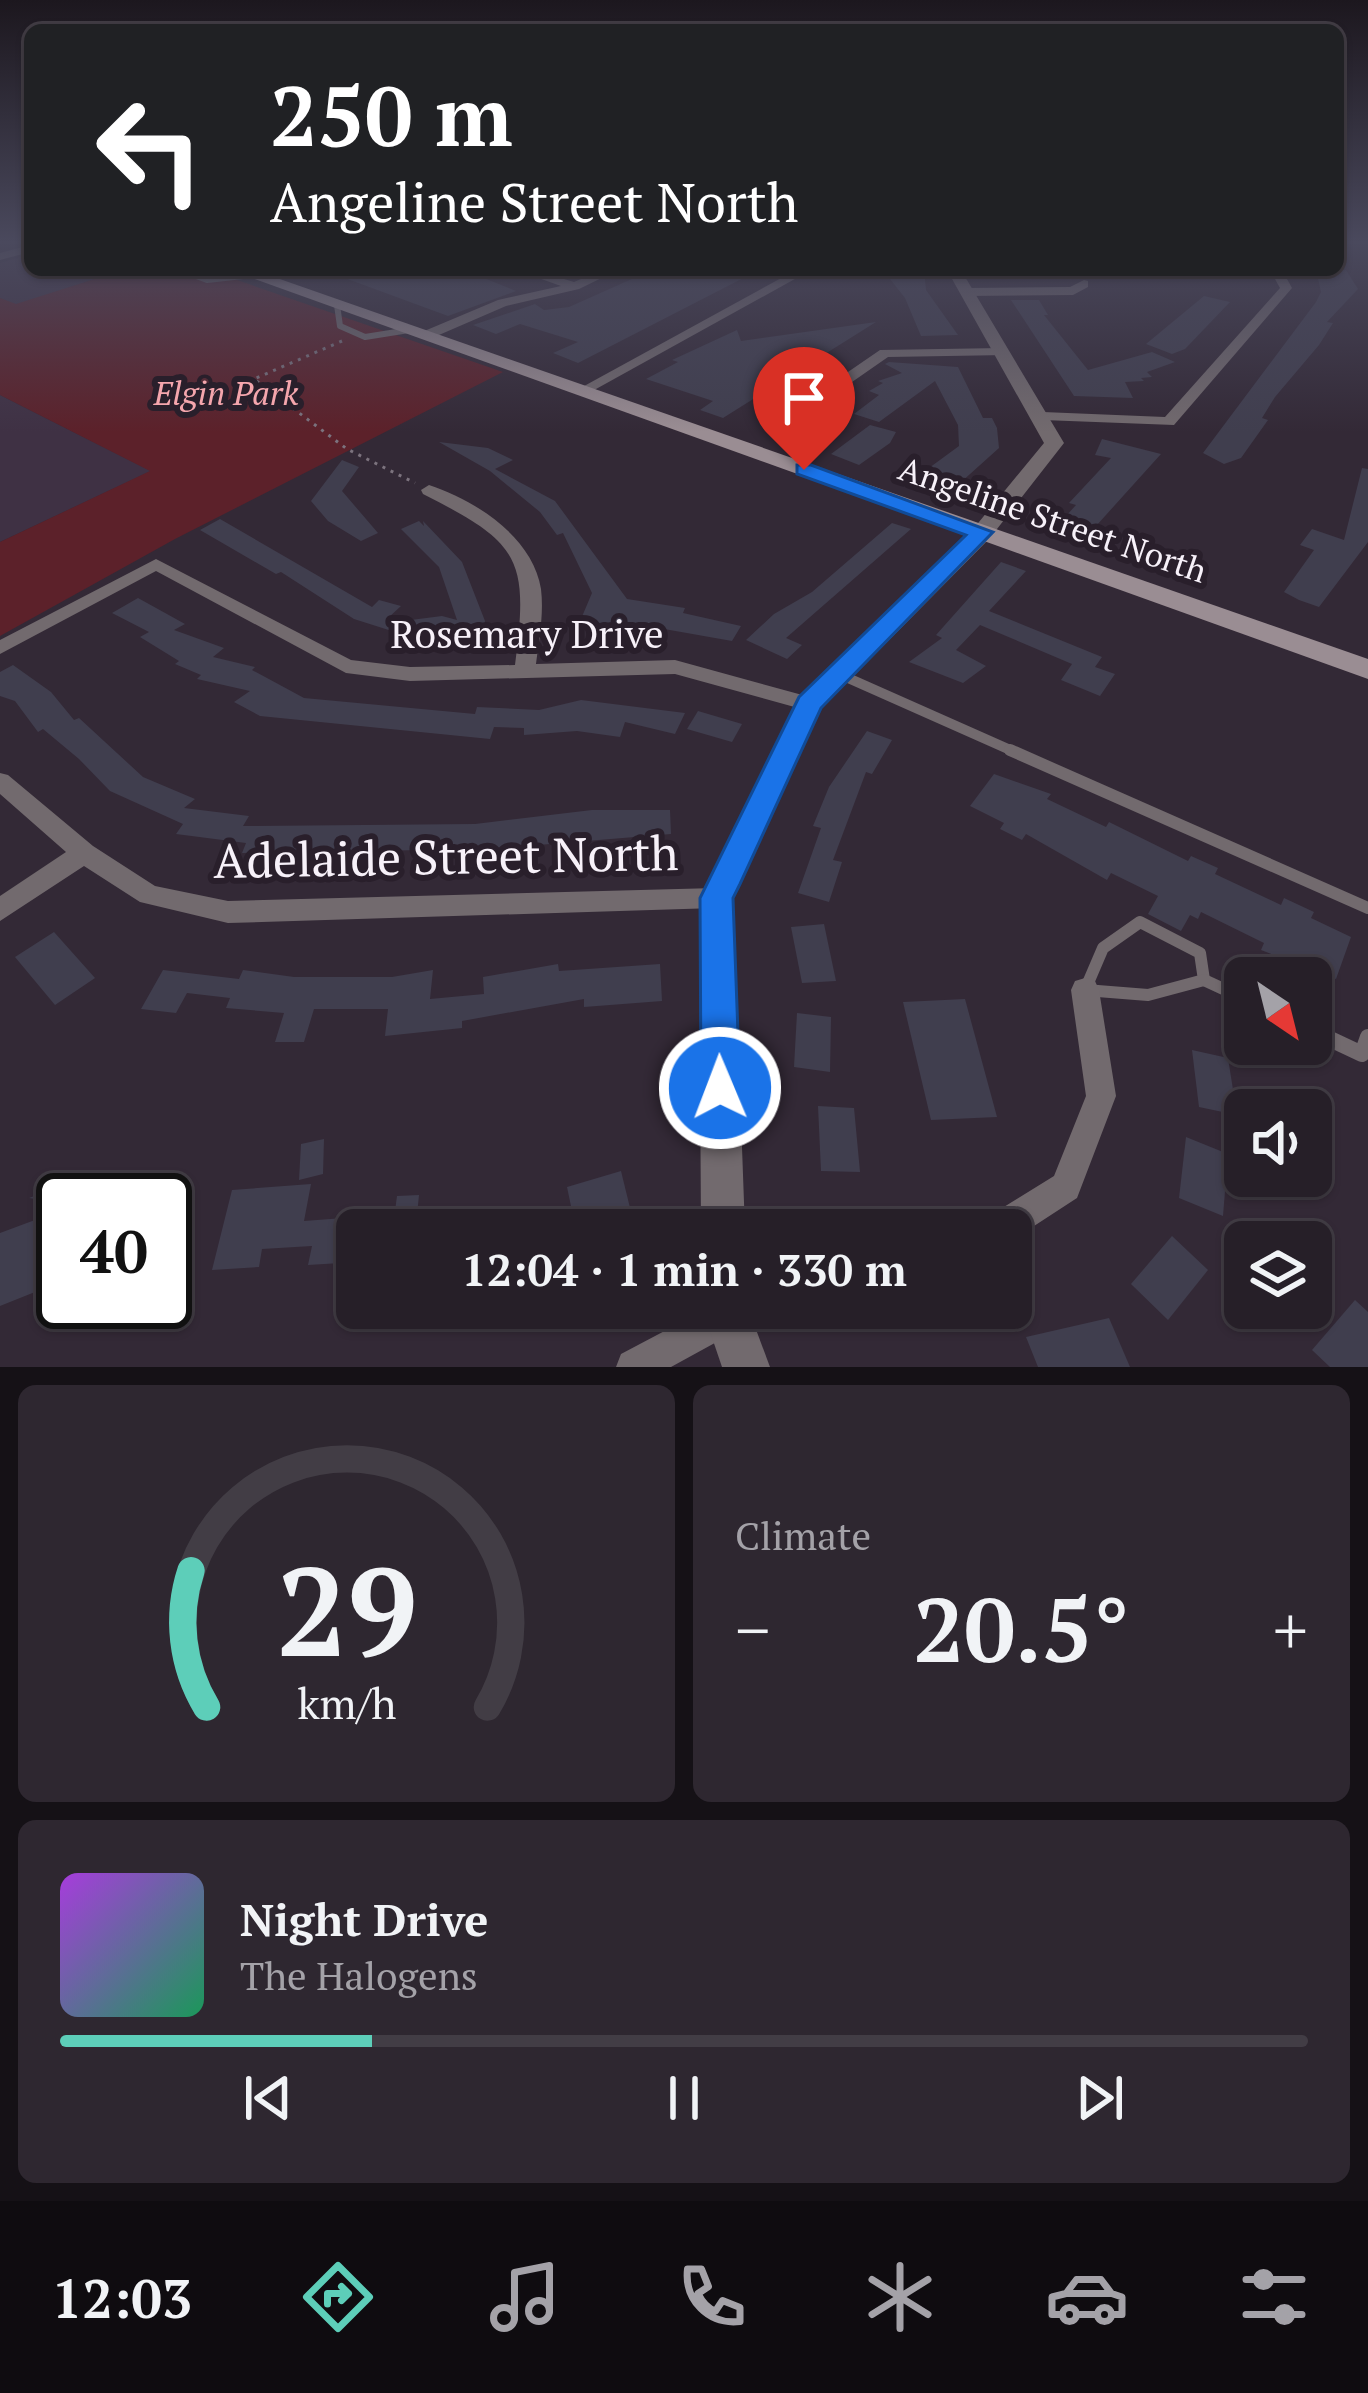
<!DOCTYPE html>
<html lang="en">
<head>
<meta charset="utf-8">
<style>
	body { margin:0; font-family:"PT Serif",serif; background:#2e2730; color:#f1f3f6; height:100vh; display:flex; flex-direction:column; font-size:45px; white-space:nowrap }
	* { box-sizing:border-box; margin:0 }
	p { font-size:39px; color:#a4a2a8 }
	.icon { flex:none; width:66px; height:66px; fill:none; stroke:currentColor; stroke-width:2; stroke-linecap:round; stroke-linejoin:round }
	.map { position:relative; height:1367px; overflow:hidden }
	.drawer { display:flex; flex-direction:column; gap:18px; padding:18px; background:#151116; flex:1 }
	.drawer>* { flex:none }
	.top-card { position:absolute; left:24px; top:24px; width:1320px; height:252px; border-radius:18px; box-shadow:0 3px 9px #0004,0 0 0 3px #423d45; background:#202124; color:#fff; overflow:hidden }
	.needle { width:78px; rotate:145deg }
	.fabs { position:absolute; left:1224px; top:957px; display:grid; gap:24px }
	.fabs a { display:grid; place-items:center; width:108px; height:108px; border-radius:18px; background:#261f28; box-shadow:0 3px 9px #0004,0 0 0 3px #423d45; font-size:60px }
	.speed { position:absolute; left:36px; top:1173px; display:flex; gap:24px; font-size:60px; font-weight:700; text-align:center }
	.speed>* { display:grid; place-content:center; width:156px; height:156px; border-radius:50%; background:#261f28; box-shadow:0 3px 9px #0004,0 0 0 3px #423d45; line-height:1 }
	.speed .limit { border:6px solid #111; border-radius:18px; background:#fff; color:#111 }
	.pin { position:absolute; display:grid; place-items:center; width:102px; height:102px; color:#fff; margin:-123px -51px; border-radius:50% 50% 50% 0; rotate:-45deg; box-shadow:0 0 12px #0007 }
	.pin .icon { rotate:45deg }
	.me { position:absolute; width:132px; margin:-66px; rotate:359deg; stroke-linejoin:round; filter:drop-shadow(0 0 9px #0008) }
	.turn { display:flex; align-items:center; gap:42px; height:252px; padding:0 48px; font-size:54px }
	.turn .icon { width:156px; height:156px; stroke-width:2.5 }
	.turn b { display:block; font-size:84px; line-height:102px }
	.big { font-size:90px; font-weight:800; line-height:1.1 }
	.drawer .widget { flex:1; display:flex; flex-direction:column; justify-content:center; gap:18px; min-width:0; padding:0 42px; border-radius:18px; background:#2e2730 }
	.drawer .dial { align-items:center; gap:0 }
	.dial svg { height:312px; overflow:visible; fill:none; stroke:#423d45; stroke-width:7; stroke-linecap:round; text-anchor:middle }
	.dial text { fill:#f1f3f6; stroke:none }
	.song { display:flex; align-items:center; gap:36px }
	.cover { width:144px; height:144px; border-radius:18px; background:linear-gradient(135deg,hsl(280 70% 55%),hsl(150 70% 35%)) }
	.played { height:12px; border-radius:6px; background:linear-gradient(90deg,#5dceb9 25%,#423d45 25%) }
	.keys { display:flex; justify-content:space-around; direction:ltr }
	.heat { display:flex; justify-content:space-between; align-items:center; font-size:66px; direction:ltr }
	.drawer .tiles { flex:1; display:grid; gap:18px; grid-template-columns:1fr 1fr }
	.widget:last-child { grid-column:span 2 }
	.trip { position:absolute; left:336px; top:1209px; width:696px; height:120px; border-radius:18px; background:#261f28; box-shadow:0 3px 9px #0004,0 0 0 3px #423d45; font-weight:800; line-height:120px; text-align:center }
	.menu { display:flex; height:192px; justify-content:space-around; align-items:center; background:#0f0c10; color:#a4a2a8 }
	.menu .icon { width:84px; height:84px }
	.menu .on { color:#5dceb9 }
	.menu b { font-size:54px; color:#f1f3f6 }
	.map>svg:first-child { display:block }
	.built { fill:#3f3144 }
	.green { fill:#5c212a }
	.building { fill:#403e4e }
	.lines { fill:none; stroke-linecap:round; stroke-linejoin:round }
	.path { stroke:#7c737e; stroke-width:3; stroke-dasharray:3 6; stroke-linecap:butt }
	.service-far3 { stroke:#726a6e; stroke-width:6 }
	.service-far2 { stroke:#726a6e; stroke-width:10 }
	.service-far1 { stroke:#726a6e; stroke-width:12 }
	.service { stroke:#726a6e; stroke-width:16 }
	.minor { fill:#726a6e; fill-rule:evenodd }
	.tertiary { fill:#726a6e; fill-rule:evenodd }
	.secondary { fill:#9a8d93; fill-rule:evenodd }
	.route { fill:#1a73e8; stroke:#114b97; stroke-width:3 }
	.labels { text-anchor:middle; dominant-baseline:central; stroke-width:12; stroke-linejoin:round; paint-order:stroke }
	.far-park-label { font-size:33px; font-style:italic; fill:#f5a6ad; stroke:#291f2b }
	.far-street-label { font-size:33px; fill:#f7f1f9; stroke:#291f2b }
	.street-label { font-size:39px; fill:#f7f1f9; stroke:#291f2b }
	.near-street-label { font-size:48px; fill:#f7f1f9; stroke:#291f2b }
</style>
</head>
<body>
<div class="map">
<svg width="1368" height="1367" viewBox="0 0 1368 1367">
	<rect width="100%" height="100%" fill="#332936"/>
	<g class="built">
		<polygon points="30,254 30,270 123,270 15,305 0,298 0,263"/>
		<polygon points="0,395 151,471 0,542"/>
	</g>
	<polygon class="green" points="123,270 208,270 503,372 175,539 0,636 0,542 150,471 0,395 0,298 16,304"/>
	<g class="building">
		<polygon points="323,270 464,270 516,291 448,316"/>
		<polygon points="652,270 759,270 578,363 553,353 578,342 520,324 496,334 473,325 535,304 544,310 569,307"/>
		<polygon points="883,270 924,270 926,290 958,335 921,336 905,298"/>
		<polygon points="1316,270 1346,270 1358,289 1327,322 1333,323 1319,345 1275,397 1262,418 1268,420 1241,458 1224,464 1203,453 1316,302 1321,292"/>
		<polygon points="1204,296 1230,302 1185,349 1172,354 1146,344"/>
		<polygon points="1011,300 1039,300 1048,315 1044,315 1088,370 1152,352 1175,362 1147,372 1152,377 1141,378 1144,381 1125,382 1133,398 1074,396"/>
		<polygon points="876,322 723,418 700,410 713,401 646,379 678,362 672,360 737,330 741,341"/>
		<polygon points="889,362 958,367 983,418 992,418 997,428 999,448 950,492 914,479 959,446 958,425 935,381 879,422 854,414 879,395 869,391 883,383 878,381 902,373 885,364"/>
		<polygon points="870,425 896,432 890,443 859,465 831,454"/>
		<polygon points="1102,439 1161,454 1087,536 1057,526 1076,505 1069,503 1111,458 1095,455"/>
		<polygon points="439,442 488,448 513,460 495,469 555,501 627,599 685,608 683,613 741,626 732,641 619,621 616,630 578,626 592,593 563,533 557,535 540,512 490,471"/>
		<polygon points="342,460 359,467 342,491 378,533 361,541 328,521 311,501"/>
		<polygon points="1362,468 1368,469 1368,542 1319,607 1299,600 1284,592 1314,550 1300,545 1312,529 1344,540"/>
		<polygon points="220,519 372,607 379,600 401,606 388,618 395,622 442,616 457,620 439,567 401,529 419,521 424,526 423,521 462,562 485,621 483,634 395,632 354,619 281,572 276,574 200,530"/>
		<polygon points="892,523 911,529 786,638 802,645 787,659 746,640 774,614 812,592"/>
		<polygon points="1001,562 1026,571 989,611 1102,657 1095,667 1115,674 1100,696 1061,680 1072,664 980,625 956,650 986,666 963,683 909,662 942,638 936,635"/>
		<polygon points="138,598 185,624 174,630 224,648 213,657 255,667 252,670 304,698 475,714 477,707 539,710 581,700 685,713 675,734 625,722 620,737 577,731 524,735 524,728 494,727 490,739 260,716 234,702 250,691 197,679 201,675 175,664 179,661 140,637 149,632 112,613"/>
		<polygon points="13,665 51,692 74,720 79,718 143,777 195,799 184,808 249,816 243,826 475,824 592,810 670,810 671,834 489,849 242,853 246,843 176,834 183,824 110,791 79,759 43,729 38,732 15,701 0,696 0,672"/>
		<polygon points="698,711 742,724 732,742 687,729"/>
		<polygon points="867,731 892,740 872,774 866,772 833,860 842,862 829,902 798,893 821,828 813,826 829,787"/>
		<polygon points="994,774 1051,794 1047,799 1106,827 1109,822 1188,861 1191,856 1218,868 1215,874 1281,905 1284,898 1314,912 1311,918 1351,937 1336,979 1261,950 1264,943 1201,912 1198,919 1190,915 1181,931 1148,914 1158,896 1111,873 1107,880 1026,834 1022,840 1000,829 1004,823 970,806"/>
		<polygon points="824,924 836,981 802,983 791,927"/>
		<polygon points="54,932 95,978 55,1005 15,957"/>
		<polygon points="558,964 559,971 660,964 662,1001 584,1007 584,999 462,1021 462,1028 385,1036 388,1009 314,1009 304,1042 275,1042 284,1013 226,1008 230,998 187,993 176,1013 141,1009 163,970 239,979 243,970 294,977 392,977 433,970 430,999 484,994 483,977"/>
		<polygon points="965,999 997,1117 931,1120 903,1002"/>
		<polygon points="797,1013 831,1017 830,1072 794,1067"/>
		<polygon points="1192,1050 1228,1058 1237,1115 1199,1107"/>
		<polygon points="818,1106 854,1108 860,1172 821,1171"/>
		<polygon points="1186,1137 1228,1154 1223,1216 1179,1198"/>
		<polygon points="324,1139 323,1174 299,1180 301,1144"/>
		<polygon points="621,1171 632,1216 576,1230 567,1187"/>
		<polygon points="84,1178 85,1200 63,1200 63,1229 41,1237 40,1290 0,1306 0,1233 43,1217 43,1200 29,1198"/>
		<polygon points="311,1184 304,1221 357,1217 357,1262 308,1265 312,1246 262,1249 259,1267 212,1270 232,1190"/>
		<polygon points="419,1195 416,1225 393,1226 397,1196"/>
		<polygon points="529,1206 527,1230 438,1230 441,1211"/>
		<polygon points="188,1234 182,1275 165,1279 165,1239"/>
		<polygon points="1172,1236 1208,1270 1168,1320 1131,1284"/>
		<polygon points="1355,1300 1368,1312 1368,1367 1330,1367 1312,1350"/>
		<polygon points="1109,1318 1130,1367 1038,1367 1026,1337"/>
	</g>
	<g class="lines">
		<polyline class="path" points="342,341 254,379 347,449 415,483"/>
		<g class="service-far3">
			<polyline points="180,270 207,280 252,275"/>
			<polyline points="337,305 340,326 365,337 409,330"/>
		</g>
		<polyline class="service-far2" points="839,674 1017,753"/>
		<g class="service-far1">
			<polyline points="1010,750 1368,908"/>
			<polygon points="1140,922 1200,953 1204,980 1148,995 1085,990 1103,948"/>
			<polyline points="1204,980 1245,999"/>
		</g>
		<polyline class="service" points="1311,1030 1362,1054 1368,1037"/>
		<g class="minor">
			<polygon points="30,245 30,252 0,260 0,253"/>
			<polygon points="516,270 534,270 574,282 602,270 618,270 579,289 506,306 432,338 422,338 422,332 498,300 561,286"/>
			<polygon points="796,270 811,270 587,394 575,391"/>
			<polygon points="1270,270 1282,270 1292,288 1174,425 1043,420 1036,416 1043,412 1165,417 1280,288"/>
			<polygon points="1084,280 1088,281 1088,287 1073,295 966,296 960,292 966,288 1070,287"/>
			<polygon points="1001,348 1006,349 1006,355 888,357 806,414 804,426 791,423 794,409 880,350"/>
			<path d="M429,485C475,500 533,537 541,589C544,614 539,640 536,664L675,660L817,699L820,704L809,711L675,674L410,681L346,673L156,571L0,654V640L156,559L351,660L410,667L515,665C529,558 520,543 423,494L421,490Z"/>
			<polygon points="0,773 8,775 93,846 155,886 228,901 716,888 725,891 729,898 725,905 716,908 228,923 140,902 84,866 0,921 0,896 66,852 0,794"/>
			<polygon points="1085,978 1095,981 1099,990 1116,1096 1077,1198 1011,1241 1011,1230 981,1230 986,1218 1054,1176 1086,1096 1071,990 1075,981"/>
			<polygon points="708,1308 774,1308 768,1320 733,1333 671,1367 616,1367 621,1354"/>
		</g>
		<g class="tertiary">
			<polygon points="947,270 961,270 1064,443 990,538 821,709 733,898 745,1230 701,1230 699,898 799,697 974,528 1044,443"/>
			<polygon points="702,1308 748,1308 770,1367 722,1367"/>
		</g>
		<polygon class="secondary" points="230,270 254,270 1368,659 1368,679"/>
	</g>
	<linearGradient id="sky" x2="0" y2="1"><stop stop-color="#1c171e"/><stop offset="0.56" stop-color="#4a495d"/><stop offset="1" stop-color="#4a495d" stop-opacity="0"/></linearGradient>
	<rect width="1368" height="432" fill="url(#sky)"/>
	<polygon class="route" points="797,465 811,465 993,532 821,708 740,884 733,898 740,1088 734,1101 720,1106 706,1101 701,1088 700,898 799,697 966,535 797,474"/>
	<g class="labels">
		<g class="far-park-label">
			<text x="226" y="392">Elgin Park</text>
		</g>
		<g class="far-street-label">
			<text transform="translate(1053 519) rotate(19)">Angeline Street North</text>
		</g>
		<g class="street-label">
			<text x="527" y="633">Rosemary Drive</text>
		</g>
		<g class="near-street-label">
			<text transform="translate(446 856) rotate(-1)">Adelaide Street North</text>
		</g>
	</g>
</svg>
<div class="fabs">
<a><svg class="needle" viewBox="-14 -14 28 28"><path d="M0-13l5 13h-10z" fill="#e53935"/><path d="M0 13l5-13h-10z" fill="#a4a2a8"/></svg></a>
<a><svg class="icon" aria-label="sound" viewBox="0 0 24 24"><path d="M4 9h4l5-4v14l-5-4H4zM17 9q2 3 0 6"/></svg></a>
<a><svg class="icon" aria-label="layers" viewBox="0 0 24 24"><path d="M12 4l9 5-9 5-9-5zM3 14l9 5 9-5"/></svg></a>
</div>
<div class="speed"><div class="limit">40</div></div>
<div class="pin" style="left:804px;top:470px;background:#d93025"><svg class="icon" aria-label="arrive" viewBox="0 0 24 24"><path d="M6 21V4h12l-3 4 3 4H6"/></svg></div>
<svg class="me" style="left:720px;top:1088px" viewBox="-20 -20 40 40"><circle r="17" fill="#1a73e8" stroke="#fff" stroke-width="3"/><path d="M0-11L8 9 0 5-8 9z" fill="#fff"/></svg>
<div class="trip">12:04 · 1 min · 330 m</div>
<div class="top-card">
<div class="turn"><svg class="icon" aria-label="left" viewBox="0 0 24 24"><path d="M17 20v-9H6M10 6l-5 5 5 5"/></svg><div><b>250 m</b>Angeline Street North</div></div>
</div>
</div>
<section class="drawer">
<div class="tiles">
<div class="widget dial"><svg viewBox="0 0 100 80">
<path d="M14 69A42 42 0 1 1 86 69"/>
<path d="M14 69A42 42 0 0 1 10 34" stroke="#5dceb9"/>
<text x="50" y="56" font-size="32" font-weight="700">29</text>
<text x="50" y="72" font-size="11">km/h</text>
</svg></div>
<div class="widget"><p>Climate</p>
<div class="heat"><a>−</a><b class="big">20.5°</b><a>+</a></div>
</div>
<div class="widget">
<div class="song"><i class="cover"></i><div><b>Night Drive</b><p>The Halogens</p></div></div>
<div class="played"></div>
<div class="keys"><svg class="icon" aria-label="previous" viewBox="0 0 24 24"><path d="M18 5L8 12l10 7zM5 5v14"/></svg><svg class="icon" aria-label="pause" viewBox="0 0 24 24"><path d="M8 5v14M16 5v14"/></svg><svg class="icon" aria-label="next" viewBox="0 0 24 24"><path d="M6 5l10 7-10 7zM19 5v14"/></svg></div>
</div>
</div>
</section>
<nav class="menu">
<b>12:03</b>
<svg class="icon on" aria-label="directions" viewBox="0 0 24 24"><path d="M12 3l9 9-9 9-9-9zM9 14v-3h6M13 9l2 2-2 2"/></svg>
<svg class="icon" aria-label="music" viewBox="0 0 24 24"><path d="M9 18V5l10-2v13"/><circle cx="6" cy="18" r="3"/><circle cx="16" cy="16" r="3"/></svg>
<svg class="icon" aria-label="phone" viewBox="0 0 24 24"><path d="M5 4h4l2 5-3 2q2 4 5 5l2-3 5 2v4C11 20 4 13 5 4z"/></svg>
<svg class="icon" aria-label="climate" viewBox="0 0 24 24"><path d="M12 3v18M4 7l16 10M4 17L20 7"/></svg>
<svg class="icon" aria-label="car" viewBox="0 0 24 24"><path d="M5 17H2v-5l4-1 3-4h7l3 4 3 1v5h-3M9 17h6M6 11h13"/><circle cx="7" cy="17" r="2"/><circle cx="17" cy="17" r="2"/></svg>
<svg class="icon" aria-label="filters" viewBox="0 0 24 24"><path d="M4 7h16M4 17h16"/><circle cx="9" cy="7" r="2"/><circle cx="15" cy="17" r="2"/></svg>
</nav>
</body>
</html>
